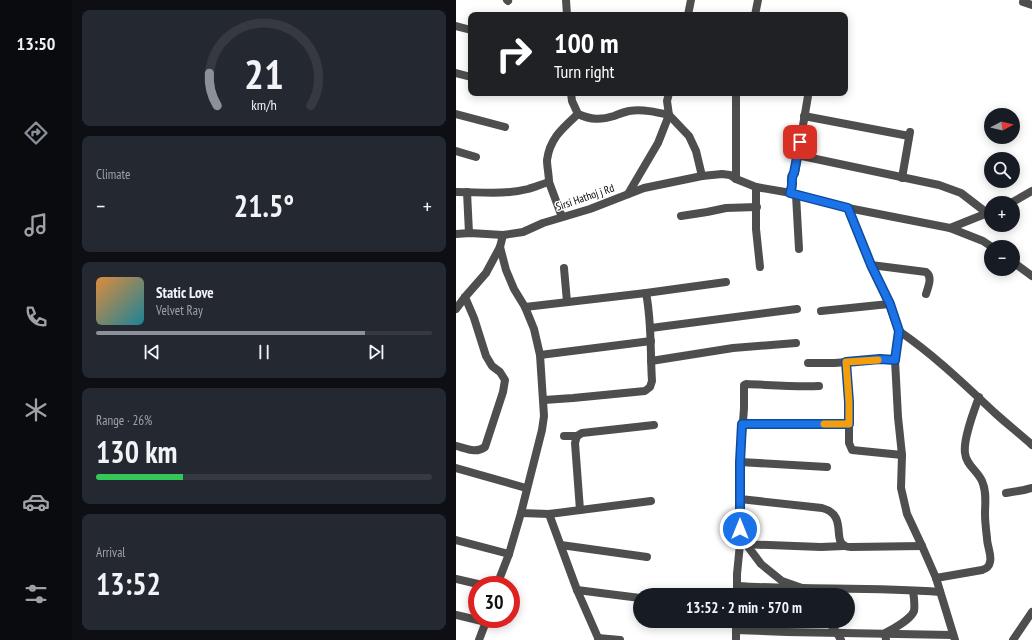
<!DOCTYPE html>
<html lang="en">
<head>
<meta charset="utf-8">
<style>
	body { margin:0; font-family:"PT Sans Narrow",sans-serif; background:#242831; color:#f1f3f6; height:100vh; display:flex; flex-direction:column; font-size:15px; white-space:nowrap }
	* { box-sizing:border-box; margin:0 }
	p { font-size:13px; color:#9ea1a6 }
	.icon { flex:none; width:22px; height:22px; fill:none; stroke:currentColor; stroke-width:2; stroke-linecap:round; stroke-linejoin:round }
	.map { position:relative; flex:1; overflow:hidden }
	.details { display:flex; flex-direction:column; gap:10px; padding:10px; background:#0d0f14; width:384px }
	.details>* { flex:none }
	.top-card { position:absolute; left:12px; top:12px; width:380px; height:84px; border-radius:8px; box-shadow:0 2px 10px #0003; background:#202124; color:#fff; overflow:hidden }
	.needle { width:26px; rotate:83deg }
	.controls { position:absolute; left:528px; top:108px; display:grid; gap:8px }
	.controls a { display:grid; place-items:center; width:36px; height:36px; border-radius:50%; background:#171b24; box-shadow:0 2px 10px #0003; font-size:20px }
	.speed { position:absolute; left:12px; top:576px; display:flex; gap:8px; font-size:20px; font-weight:700; text-align:center }
	.speed>* { display:grid; place-content:center; width:52px; height:52px; border-radius:50%; background:#171b24; box-shadow:0 2px 10px #0003; line-height:1 }
	.speed .limit { border:6px solid #d22; background:#fff; color:#111 }
	.pin { position:absolute; display:grid; place-items:center; width:34px; height:34px; color:#fff; margin:-17px; border-radius:8px; box-shadow:0 2px 6px #0006 }
	.me { position:absolute; width:44px; margin:-22px; rotate:0deg; stroke-linejoin:round; filter:drop-shadow(0 0 3px #0008) }
	.turn { display:flex; align-items:center; gap:14px; height:84px; padding:0 20px; font-size:18px }
	.turn .icon { width:52px; height:52px; stroke-width:2.5 }
	.turn b { display:block; font-size:28px; line-height:34px }
	.big { font-size:30px; font-weight:600; line-height:1.1 }
	.details .card { flex:1; display:flex; flex-direction:column; justify-content:center; gap:6px; min-width:0; padding:0 14px; border-radius:8px; background:#242831 }
	.details .dial { align-items:center; gap:0 }
	.dial svg { height:104px; overflow:visible; fill:none; stroke:#363941; stroke-width:7; stroke-linecap:round; text-anchor:middle }
	.dial text { fill:#f1f3f6; stroke:none }
	.song { display:flex; align-items:center; gap:12px }
	.cover { width:48px; height:48px; border-radius:6px; background:linear-gradient(135deg,hsl(30 70% 55%),hsl(190 70% 35%)) }
	.played { height:4px; border-radius:2px; background:linear-gradient(90deg,#8c9099 80%,#363941 80%) }
	.keys { display:flex; justify-content:space-around; direction:ltr }
	.heat { display:flex; justify-content:space-between; align-items:center; font-size:22px; direction:ltr }
	.charge { height:6px; border-radius:3px; background:linear-gradient(90deg,#34c759 26%,#363941 0) }
	.trip { position:absolute; left:177px; top:588px; width:222px; height:40px; border-radius:20px; background:#171b24; box-shadow:0 2px 10px #0003; font-weight:600; line-height:40px; text-align:center }
	main { display:flex; flex:1; min-height:0 }
	.tab-bar { display:flex; flex-direction:column; width:72px; justify-content:space-around; align-items:center; background:#090b0e; color:#9ea1a6 }
	.tab-bar .icon { width:28px; height:28px }
	.tab-bar .active { color:#8c9099 }
	.tab-bar b { font-size:18px; color:#f1f3f6 }
	.map>svg:first-child { display:block }
	.lines { fill:none; stroke-linecap:round; stroke-linejoin:round }
	.minor { stroke:#4e4e4e; stroke-width:8 }
	.tertiary { stroke:#4e4e4e; stroke-width:8 }
	.route-casing { stroke:#114b97; stroke-width:10 }
	.route { stroke:#1a73e8; stroke-width:7 }
	.slow { stroke:#f59e0b; stroke-width:7 }
	.labels { text-anchor:middle; dominant-baseline:central; stroke-width:3; stroke-linejoin:round; paint-order:stroke }
	.street-label { font-size:11px; fill:#000; stroke:#fff }
</style>
</head>
<body>
<main>
<nav class="tab-bar">
<b>13:50</b>
<svg class="icon active" aria-label="directions" viewBox="0 0 24 24"><path d="M12 3l9 9-9 9-9-9zM9 14v-3h6M13 9l2 2-2 2"/></svg>
<svg class="icon" aria-label="music" viewBox="0 0 24 24"><path d="M9 18V5l10-2v13"/><circle cx="6" cy="18" r="3"/><circle cx="16" cy="16" r="3"/></svg>
<svg class="icon" aria-label="phone" viewBox="0 0 24 24"><path d="M5 4h4l2 5-3 2q2 4 5 5l2-3 5 2v4C11 20 4 13 5 4z"/></svg>
<svg class="icon" aria-label="climate" viewBox="0 0 24 24"><path d="M12 3v18M4 7l16 10M4 17L20 7"/></svg>
<svg class="icon" aria-label="car" viewBox="0 0 24 24"><path d="M5 17H2v-5l4-1 3-4h7l3 4 3 1v5h-3M9 17h6M6 11h13"/><circle cx="7" cy="17" r="2"/><circle cx="17" cy="17" r="2"/></svg>
<svg class="icon" aria-label="filters" viewBox="0 0 24 24"><path d="M4 7h16M4 17h16"/><circle cx="9" cy="7" r="2"/><circle cx="15" cy="17" r="2"/></svg>
</nav>
<section class="details">
<div class="card dial"><svg viewBox="0 0 100 80">
<path d="M14 69A42 42 0 1 1 86 69"/>
<path d="M14 69A42 42 0 0 1 8 44" stroke="#8c9099"/>
<text x="50" y="56" font-size="32" font-weight="700">21</text>
<text x="50" y="72" font-size="11">km/h</text>
</svg></div>
<div class="card"><p>Climate</p>
<div class="heat"><a>−</a><b class="big">21.5°</b><a>+</a></div>
</div>
<div class="card">
<div class="song"><i class="cover"></i><div><b>Static Love</b><p>Velvet Ray</p></div></div>
<div class="played"></div>
<div class="keys"><svg class="icon" aria-label="previous" viewBox="0 0 24 24"><path d="M18 5L8 12l10 7zM5 5v14"/></svg><svg class="icon" aria-label="pause" viewBox="0 0 24 24"><path d="M8 5v14M16 5v14"/></svg><svg class="icon" aria-label="next" viewBox="0 0 24 24"><path d="M6 5l10 7-10 7zM19 5v14"/></svg></div>
</div>
<div class="card"><p>Range · 26%</p><b class="big">130 km</b><div class="charge"></div></div>
<div class="card"><p>Arrival</p><b class="big">13:52</b></div>
</section>
<div class="map">
<svg width="576" height="640" viewBox="0 0 576 640">
	<rect width="100%" height="100%" fill="#fff"/>
	<g class="lines">
		<g class="minor">
			<polyline points="51,0 52,1"/>
			<polyline points="110,0 111,15"/>
			<polyline points="567,2 576,5"/>
			<polyline points="232,15 235,0"/>
			<polyline points="299,15 302,0"/>
			<polyline points="0,26 15,30"/>
			<polyline points="0,73 15,77"/>
			<path d="M115,93L116,101L122,114C135,120 145,120 158,116C163,114 168,112 173,111C187,109 200,112 213,115L202,143L172,194"/>
			<polyline points="213,93 211,101 213,115 233,136 240,151 246,176"/>
			<polyline points="0,114 49,127"/>
			<polyline points="348,116 453,136"/>
			<polyline points="0,151 20,157"/>
			<polyline points="341,155 483,185 505,193 531,213"/>
			<polyline points="446,178 454,132"/>
			<polyline points="280,179 280,93"/>
			<polyline points="93,182 106,217"/>
			<polyline points="300,187 300,229 304,267"/>
			<path d="M0,192C24,192 49,195 72,189C79,187 86,184 93,182C93,175 91,167 91,160C94,138 107,128 122,114"/>
			<polyline points="11,192 13,233"/>
			<path d="M335,193C335,190 336,187 336,184C336,179 335,177 339,173L352,96"/>
			<polyline points="340,195 343,249"/>
			<polyline points="555,203 576,191"/>
			<polyline points="392,208 415,265 433,304 443,331 439,360 442,417 446,455 445,488 451,514 466,546 480,578 499,640"/>
			<polyline points="225,216 251,212 270,208 301,207"/>
			<polyline points="494,228 534,212"/>
			<path d="M415,265L470,272C477,277 472,287 470,294"/>
			<polyline points="108,268 111,302"/>
			<polyline points="190,293 270,282"/>
			<path d="M69,307L190,293C196,323 194,351 196,381L194,387L189,391L117,398L88,400"/>
			<polyline points="0,309 9,297 30,273 44,247 47,235"/>
			<polyline points="365,311 433,304"/>
			<polyline points="195,328 341,309"/>
			<path d="M443,331C478,355 508,384 539,413C551,424 564,434 576,445"/>
			<polyline points="84,355 195,341"/>
			<polyline points="195,361 277,348 340,343"/>
			<polyline points="390,362 393,402 393,443 396,450 446,455"/>
			<polyline points="352,363 379,363 424,359 439,360"/>
			<polyline points="286,424 393,424"/>
			<polyline points="108,436 121,436"/>
			<path d="M0,446C9,448 20,454 29,447L47,392L49,380L44,372L36,366L30,356L18,318L9,297"/>
			<polyline points="284,462 371,467"/>
			<polyline points="0,468 70,488"/>
			<polyline points="550,493 568,490 576,488"/>
			<path d="M284,499L366,508C392,515 376,540 389,546C391,547 393,547 395,547L466,546"/>
			<polyline points="124,510 119,443 121,436 126,433 198,425"/>
			<polyline points="65,513 93,514 195,501"/>
			<polyline points="93,514 121,590 143,640"/>
			<polyline points="0,540 53,554"/>
			<polyline points="284,544 365,547 388,546"/>
			<polyline points="290,544 305,564 326,581 346,588 352,595"/>
			<polyline points="105,545 191,557"/>
			<path d="M480,578L526,570C531,568 533,567 534,562C536,555 531,546 531,538C530,530 529,522 529,514C529,503 531,492 526,481C521,470 510,465 509,453C507,439 518,411 523,397"/>
			<polyline points="0,579 26,585"/>
			<polyline points="41,585 53,554 65,513 86,430 88,416 84,355 78,329 69,307 58,289 50,270 44,247"/>
			<path d="M281,586C349,590 417,587 484,592"/>
			<polyline points="121,590 184,598"/>
			<path d="M281,595V574L284,544V462L288,408V385L290,384C315,385 339,387 363,386"/>
			<polyline points="0,615 30,622"/>
			<polyline points="280,621 280,640"/>
			<polyline points="372,621 381,633 385,640"/>
			<polyline points="280,630 331,632 497,635"/>
			<polyline points="142,638 164,640"/>
			<polyline points="23,640 31,619"/>
			<path d="M430,640L429,633C437,629 455,619 458,611C459,604 458,597 457,591"/>
			<polyline points="557,640 576,612"/>
		</g>
		<g class="tertiary">
			<polyline points="0,234 14,233 47,235 67,232 87,223 134,209 188,188 246,176 266,174 274,175 280,179 300,187 335,193 392,208 494,228 527,241 536,247"/>
			<polyline points="557,262 576,276"/>
		</g>
	</g>
	<g class="lines">
		<defs>
			<path id="route" d="M284,529V462L286,424H393V402L390,362L424,359L439,360L443,331L434,304L415,265L392,208L334,193C335,190 336,187 336,184C336,179 335,177 338,173L344,142"/>
		</defs>
		<use href="#route" class="route-casing"/>
		<use href="#route" class="route"/>
		<polyline class="slow" points="368,424 393,424 393,402 390,362 422,360"/>
	</g>
	<g class="labels">
		<g class="street-label">
			<text transform="translate(129 197) rotate(-19)">Sirsi Hathoj j Rd</text>
		</g>
	</g>
</svg>
<div class="controls">
<a><svg class="needle" viewBox="-14 -14 28 28"><path d="M0-13l5 13h-10z" fill="#e53935"/><path d="M0 13l5-13h-10z" fill="#9ea1a6"/></svg></a>
<a><svg class="icon" aria-label="search" viewBox="0 0 24 24"><circle cx="10" cy="10" r="6"/><path d="M15 15l6 6"/></svg></a>
<a>+</a>
<a>−</a>
</div>
<div class="speed"><div class="limit">30</div></div>
<div class="pin" style="left:344px;top:142px;background:#d93025"><svg class="icon" aria-label="arrive" viewBox="0 0 24 24"><path d="M6 21V4h12l-3 4 3 4H6"/></svg></div>
<svg class="me" style="left:284px;top:529px" viewBox="-20 -20 40 40"><circle r="17" fill="#1a73e8" stroke="#fff" stroke-width="3"/><path d="M0-11L8 9 0 5-8 9z" fill="#fff"/></svg>
<div class="trip">13:52 · 2 min · 570 m</div>
<div class="top-card">
<div class="turn"><svg class="icon" aria-label="right" viewBox="0 0 24 24"><path d="M7 20v-9h11M14 6l5 5-5 5"/></svg><div><b>100 m</b>Turn right</div></div>
</div>
</div>
</main>
</body>
</html>
